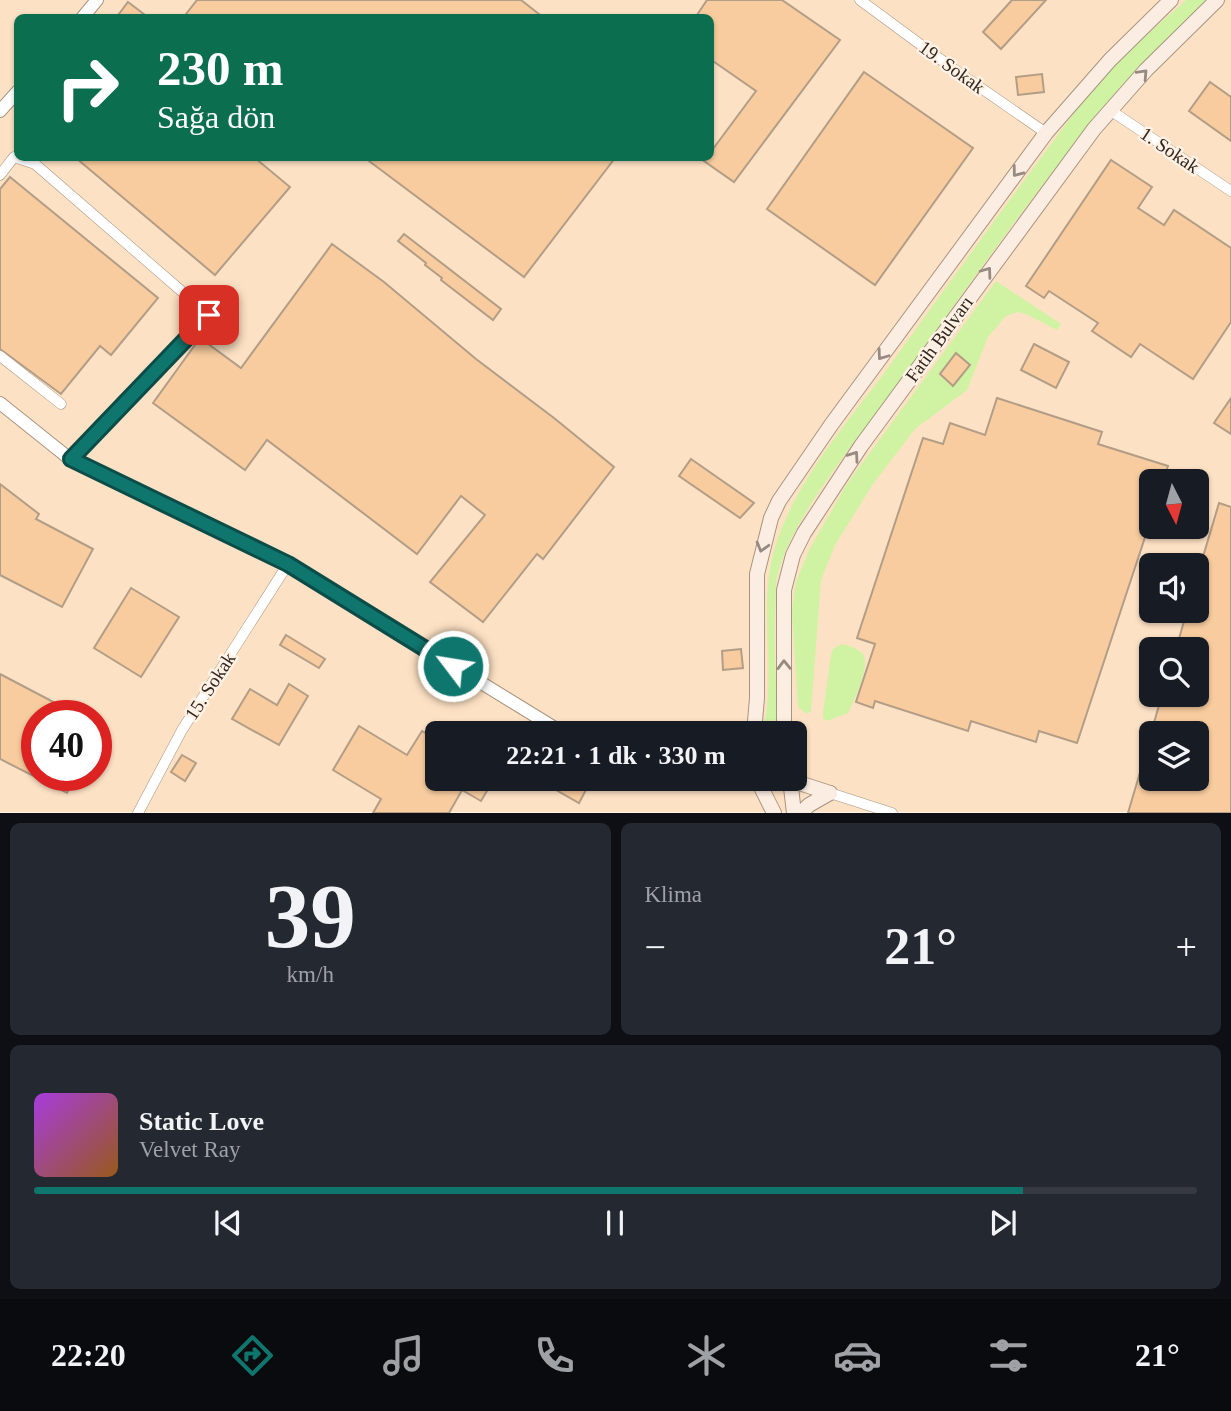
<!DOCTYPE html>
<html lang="tr">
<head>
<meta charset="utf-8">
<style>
	body { margin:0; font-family:Georgia,serif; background:#242831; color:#f1f3f6; height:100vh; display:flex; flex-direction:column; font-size:26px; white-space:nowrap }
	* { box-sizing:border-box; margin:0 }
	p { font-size:23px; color:#9ea1a6 }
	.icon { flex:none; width:38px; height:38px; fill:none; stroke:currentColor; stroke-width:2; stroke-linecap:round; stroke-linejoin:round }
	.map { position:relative; height:813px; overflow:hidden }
	.drawer { display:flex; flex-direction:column; gap:10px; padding:10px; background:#0d0f14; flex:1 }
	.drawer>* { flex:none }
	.top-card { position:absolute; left:14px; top:14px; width:700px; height:147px; border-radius:10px; box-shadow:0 2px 5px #0004; background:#0b6e4f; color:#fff; overflow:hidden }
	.needle { width:46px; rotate:174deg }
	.fabs { position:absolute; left:1139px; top:469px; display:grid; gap:14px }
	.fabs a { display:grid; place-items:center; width:70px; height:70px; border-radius:10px; background:#171b24; box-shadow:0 2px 5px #0004; font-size:35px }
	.speed { position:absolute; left:21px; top:700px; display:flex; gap:14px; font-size:35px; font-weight:700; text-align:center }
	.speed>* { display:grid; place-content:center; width:91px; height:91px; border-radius:50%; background:#171b24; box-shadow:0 2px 5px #0004; line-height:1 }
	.speed .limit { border:10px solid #d22; background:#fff; color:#111 }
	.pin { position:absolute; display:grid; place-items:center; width:60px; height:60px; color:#fff; margin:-30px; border-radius:14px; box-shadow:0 4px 10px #0006 }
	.me { position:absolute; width:77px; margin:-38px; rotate:301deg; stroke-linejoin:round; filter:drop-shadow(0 0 5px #0008) }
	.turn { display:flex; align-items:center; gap:24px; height:147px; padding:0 28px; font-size:32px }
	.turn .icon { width:91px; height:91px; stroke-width:2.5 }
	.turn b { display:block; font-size:49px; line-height:60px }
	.big { font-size:52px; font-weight:800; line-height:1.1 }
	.drawer .tile { flex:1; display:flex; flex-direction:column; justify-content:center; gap:10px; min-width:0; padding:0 24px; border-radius:10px; background:#242831 }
	.drawer .dial { align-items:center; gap:0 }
	.dial b { font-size:91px; line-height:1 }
	.song { display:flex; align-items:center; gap:21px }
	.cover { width:84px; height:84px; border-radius:10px; background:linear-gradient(135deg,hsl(280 70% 55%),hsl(30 70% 35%)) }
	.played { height:7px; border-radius:4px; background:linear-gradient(90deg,#0f766e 85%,#363941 85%) }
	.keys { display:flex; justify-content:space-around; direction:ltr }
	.heat { display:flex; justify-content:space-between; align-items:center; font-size:38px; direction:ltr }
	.drawer .tiles { flex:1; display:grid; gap:10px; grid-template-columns:1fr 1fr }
	.tile:last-child { grid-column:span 2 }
	.trip { position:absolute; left:425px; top:721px; width:382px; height:70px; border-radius:10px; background:#171b24; box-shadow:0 2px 5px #0004; font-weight:800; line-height:70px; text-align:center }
	.menu { display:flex; height:112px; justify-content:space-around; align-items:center; background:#090b0e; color:#9ea1a6 }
	.menu .icon { width:49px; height:49px }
	.menu .active { color:#0f766e }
	.menu b { font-size:32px; color:#f1f3f6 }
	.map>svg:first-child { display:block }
	.built { fill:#fde1c4; fill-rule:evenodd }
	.green { fill:#d0f3a3 }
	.building { fill:#f8cc9f; stroke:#b29d87; stroke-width:2 }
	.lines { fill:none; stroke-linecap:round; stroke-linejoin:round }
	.minor-casing { stroke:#a9947f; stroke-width:11 }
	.tertiary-casing { stroke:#a9947f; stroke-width:14 }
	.secondary-casing { stroke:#a9947f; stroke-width:16 }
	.minor { stroke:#fff; stroke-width:10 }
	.tertiary { stroke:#fff; stroke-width:12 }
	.secondary { stroke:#fcede3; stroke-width:14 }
	.oneway { stroke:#968a81 }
	.route-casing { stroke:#0a4d48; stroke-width:18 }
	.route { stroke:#0f766e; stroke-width:12 }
	.labels { text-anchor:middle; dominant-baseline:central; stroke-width:5; stroke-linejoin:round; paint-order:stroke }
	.street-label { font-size:19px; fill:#2f271f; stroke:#fff1e3 }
</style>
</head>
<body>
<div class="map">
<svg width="1231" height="813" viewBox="0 0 1231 813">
	<rect width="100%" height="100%" fill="#fff1e3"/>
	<path class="built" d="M0,0H1231V812H0ZM18,18H710V158H18ZM1152,481H1197V527H1152ZM1152,565H1197V611H1152ZM1152,649H1197V695H1152ZM37,716H96V775H37ZM438,733H794V779H438ZM1152,733H1197V779H1152Z"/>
	<g class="green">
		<path d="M1186,0H1207C1084,114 990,257 892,392C857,440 789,521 777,577C775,588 776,602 775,614C774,649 775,684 780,720L765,721C775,664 758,604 775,547C794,484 846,424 885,372C951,280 1018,188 1086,97L1116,62Z"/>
		<polygon points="996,281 1061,324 1057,330 1028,315 1018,312 1006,316 988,337 967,390 915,429 873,484 835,545 821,580 811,711 807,714 798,707 792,611 796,582 809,550 847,484"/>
		<path d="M842,644C849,646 858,648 863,654C871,665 854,701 848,713L827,721L823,718V712L831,655L833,649Z"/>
	</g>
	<g class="building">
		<polygon points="197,0 521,0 544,18 183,18"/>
		<polygon points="707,0 782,0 840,40 734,182 704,161 707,158 710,158 710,153 756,91 710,59 710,18 695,18"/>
		<polygon points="1012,0 1046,0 1001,49 983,32"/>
		<polygon points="128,2 149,18 116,18"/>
		<polygon points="864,72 973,148 875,285 767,209"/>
		<polygon points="1042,74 1044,92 1018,95 1016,77"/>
		<polygon points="1210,82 1231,97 1231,141 1189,111"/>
		<polygon points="76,158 255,158 290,187 215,275"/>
		<polygon points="365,158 615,158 524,277"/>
		<polygon points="1111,160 1152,187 1138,208 1164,225 1174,210 1231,248 1231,322 1193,379 1140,344 1131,357 1092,331 1098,323 1049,291 1044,298 1026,286"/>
		<polygon points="10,177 158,298 111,355 100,346 61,394 0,349 0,189"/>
		<polygon points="404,234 501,309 493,320 441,280 442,278 425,265 426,263 398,241"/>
		<polygon points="332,244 384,282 476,359 554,418 614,467 543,559 537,554 483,622 430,582 485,515 461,496 417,554 267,440 245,470 153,403 200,338 241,368"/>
		<polygon points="1034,344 1069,362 1056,388 1021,370"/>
		<polygon points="956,353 970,365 953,386 940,374"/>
		<polygon points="997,398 1102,432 1098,444 1168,466 1163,481 1152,481 1152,516 1077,743 1039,731 1036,742 971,721 968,731 875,701 873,708 856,702 875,644 857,638 923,438 943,444 950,423 985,435"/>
		<polygon points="1231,398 1231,434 1214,423"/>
		<polygon points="691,459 754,503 740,518 679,476"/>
		<polygon points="0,484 39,514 36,519 93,549 62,607 0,575"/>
		<polygon points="1219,503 1231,507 1231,813 1128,813 1149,742 1152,742 1152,779 1197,779 1197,733 1151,733 1162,695 1197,695 1197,649 1176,649 1187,611 1197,611 1197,577"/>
		<polygon points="131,588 179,617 141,677 94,648"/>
		<polygon points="286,635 325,659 319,668 280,645"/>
		<polygon points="741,649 743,668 723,670 722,651"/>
		<polygon points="0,674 80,716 37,716 37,775 76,775 67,793 0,759"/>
		<polygon points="289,684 308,696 279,745 232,719 250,689 277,705"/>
		<polygon points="359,726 407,755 422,731 438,740 438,779 494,779 481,801 462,790 449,813 373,813 381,799 333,770"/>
		<polygon points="182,755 196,763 185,781 171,772"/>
		<polygon points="537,779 571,779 587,788 579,803"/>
	</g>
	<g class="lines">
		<defs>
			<g id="minor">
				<polyline points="860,0 955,70 1046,133"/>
				<polyline points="1110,110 1231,191"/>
				<polyline points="0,175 14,157 35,164 209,315 70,459"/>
				<polyline points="0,356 61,404"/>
				<polyline points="830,793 892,813"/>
				<polyline points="138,813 182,730 288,564"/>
			</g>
			<g id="tertiary">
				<polyline points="82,18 97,0"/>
				<polyline points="0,111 18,91"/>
				<polyline points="0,403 70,459 288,564 563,733"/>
			</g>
			<g id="secondary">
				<polyline points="754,733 757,698 757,574 771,518 779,501 831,425 1046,133 1110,60 1171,0"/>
				<polyline points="784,733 784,590 793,555 804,533 861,446 1094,129 1146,70 1217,0"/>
				<polyline points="748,779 758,781 790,780 830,793"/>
				<polyline points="757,779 774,813"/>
				<polyline points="790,779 794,813"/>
				<polyline points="801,813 809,805 830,793"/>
			</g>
		</defs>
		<use href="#minor" class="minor-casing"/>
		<use href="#tertiary" class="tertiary-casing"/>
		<use href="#secondary" class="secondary-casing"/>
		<use href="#minor" class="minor"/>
		<use href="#tertiary" class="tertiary"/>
		<use href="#secondary" class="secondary"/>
	</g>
	<defs><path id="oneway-chevron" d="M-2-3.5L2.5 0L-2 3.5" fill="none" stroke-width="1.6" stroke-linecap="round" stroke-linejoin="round" transform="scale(1.75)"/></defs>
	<g class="oneway">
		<use href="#oneway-chevron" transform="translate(1143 74) rotate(-47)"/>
		<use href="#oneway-chevron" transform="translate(1017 172) rotate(127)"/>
		<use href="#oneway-chevron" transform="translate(987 272) rotate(-54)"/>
		<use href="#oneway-chevron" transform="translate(882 355) rotate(126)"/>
		<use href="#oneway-chevron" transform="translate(854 456) rotate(-55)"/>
		<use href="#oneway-chevron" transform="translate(762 547) rotate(106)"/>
		<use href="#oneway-chevron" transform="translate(784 665) rotate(-91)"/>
	</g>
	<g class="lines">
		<defs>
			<polyline id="route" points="209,315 71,459 288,564 453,666"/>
		</defs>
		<use href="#route" class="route-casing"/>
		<use href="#route" class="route"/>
	</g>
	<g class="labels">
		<g class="street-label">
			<text transform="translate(952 67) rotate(36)">19. Sokak</text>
			<text transform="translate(1170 150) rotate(34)">1. Sokak</text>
			<text transform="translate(939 339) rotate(-54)">Fatih Bulvarı</text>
			<text transform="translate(210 686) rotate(-57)">15. Sokak</text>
		</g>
	</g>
</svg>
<div class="fabs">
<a><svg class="needle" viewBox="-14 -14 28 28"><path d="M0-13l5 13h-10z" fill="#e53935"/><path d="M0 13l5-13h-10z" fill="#9ea1a6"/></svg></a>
<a><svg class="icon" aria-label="sound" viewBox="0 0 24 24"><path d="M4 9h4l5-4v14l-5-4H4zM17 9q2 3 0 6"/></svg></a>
<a><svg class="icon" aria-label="search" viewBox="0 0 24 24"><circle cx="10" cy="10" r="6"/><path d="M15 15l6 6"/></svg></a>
<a><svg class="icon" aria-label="layers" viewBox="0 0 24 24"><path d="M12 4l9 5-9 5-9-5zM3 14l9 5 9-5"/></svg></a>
</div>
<div class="speed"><div class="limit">40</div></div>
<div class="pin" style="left:209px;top:315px;background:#d93025"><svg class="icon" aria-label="arrive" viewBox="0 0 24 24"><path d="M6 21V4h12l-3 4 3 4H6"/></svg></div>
<svg class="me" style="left:453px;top:666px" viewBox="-20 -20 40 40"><circle r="17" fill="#0f766e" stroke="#fff" stroke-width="3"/><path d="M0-11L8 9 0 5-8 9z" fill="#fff"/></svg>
<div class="trip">22:21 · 1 dk · 330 m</div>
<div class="top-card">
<div class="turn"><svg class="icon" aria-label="right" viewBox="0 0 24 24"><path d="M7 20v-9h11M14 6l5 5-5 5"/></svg><div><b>230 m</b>Sağa dön</div></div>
</div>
</div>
<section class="drawer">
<div class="tiles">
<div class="tile dial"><b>39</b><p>km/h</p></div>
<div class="tile"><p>Klima</p>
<div class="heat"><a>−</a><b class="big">21°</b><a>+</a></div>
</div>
<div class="tile">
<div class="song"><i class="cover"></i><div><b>Static Love</b><p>Velvet Ray</p></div></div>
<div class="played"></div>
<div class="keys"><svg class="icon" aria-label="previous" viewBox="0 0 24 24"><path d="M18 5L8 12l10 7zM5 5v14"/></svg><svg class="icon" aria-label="pause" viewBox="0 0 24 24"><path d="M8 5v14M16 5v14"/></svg><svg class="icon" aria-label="next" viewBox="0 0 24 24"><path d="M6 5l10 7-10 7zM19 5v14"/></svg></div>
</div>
</div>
</section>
<nav class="menu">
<b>22:20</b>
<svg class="icon active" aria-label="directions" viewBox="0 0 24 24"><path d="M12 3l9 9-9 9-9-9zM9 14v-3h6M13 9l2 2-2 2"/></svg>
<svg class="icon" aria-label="music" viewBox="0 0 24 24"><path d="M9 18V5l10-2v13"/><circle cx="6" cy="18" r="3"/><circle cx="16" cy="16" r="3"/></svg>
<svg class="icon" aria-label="phone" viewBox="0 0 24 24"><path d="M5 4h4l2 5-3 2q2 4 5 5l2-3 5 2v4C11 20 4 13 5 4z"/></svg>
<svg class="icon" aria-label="climate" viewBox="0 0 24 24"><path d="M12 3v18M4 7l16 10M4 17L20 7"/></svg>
<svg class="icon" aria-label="car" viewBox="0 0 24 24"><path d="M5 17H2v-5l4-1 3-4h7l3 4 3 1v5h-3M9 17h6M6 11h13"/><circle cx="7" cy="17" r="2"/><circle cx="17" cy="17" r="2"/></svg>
<svg class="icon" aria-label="filters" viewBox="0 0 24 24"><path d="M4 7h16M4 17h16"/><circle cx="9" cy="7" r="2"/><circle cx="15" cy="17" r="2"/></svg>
<b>21°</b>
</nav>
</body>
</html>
